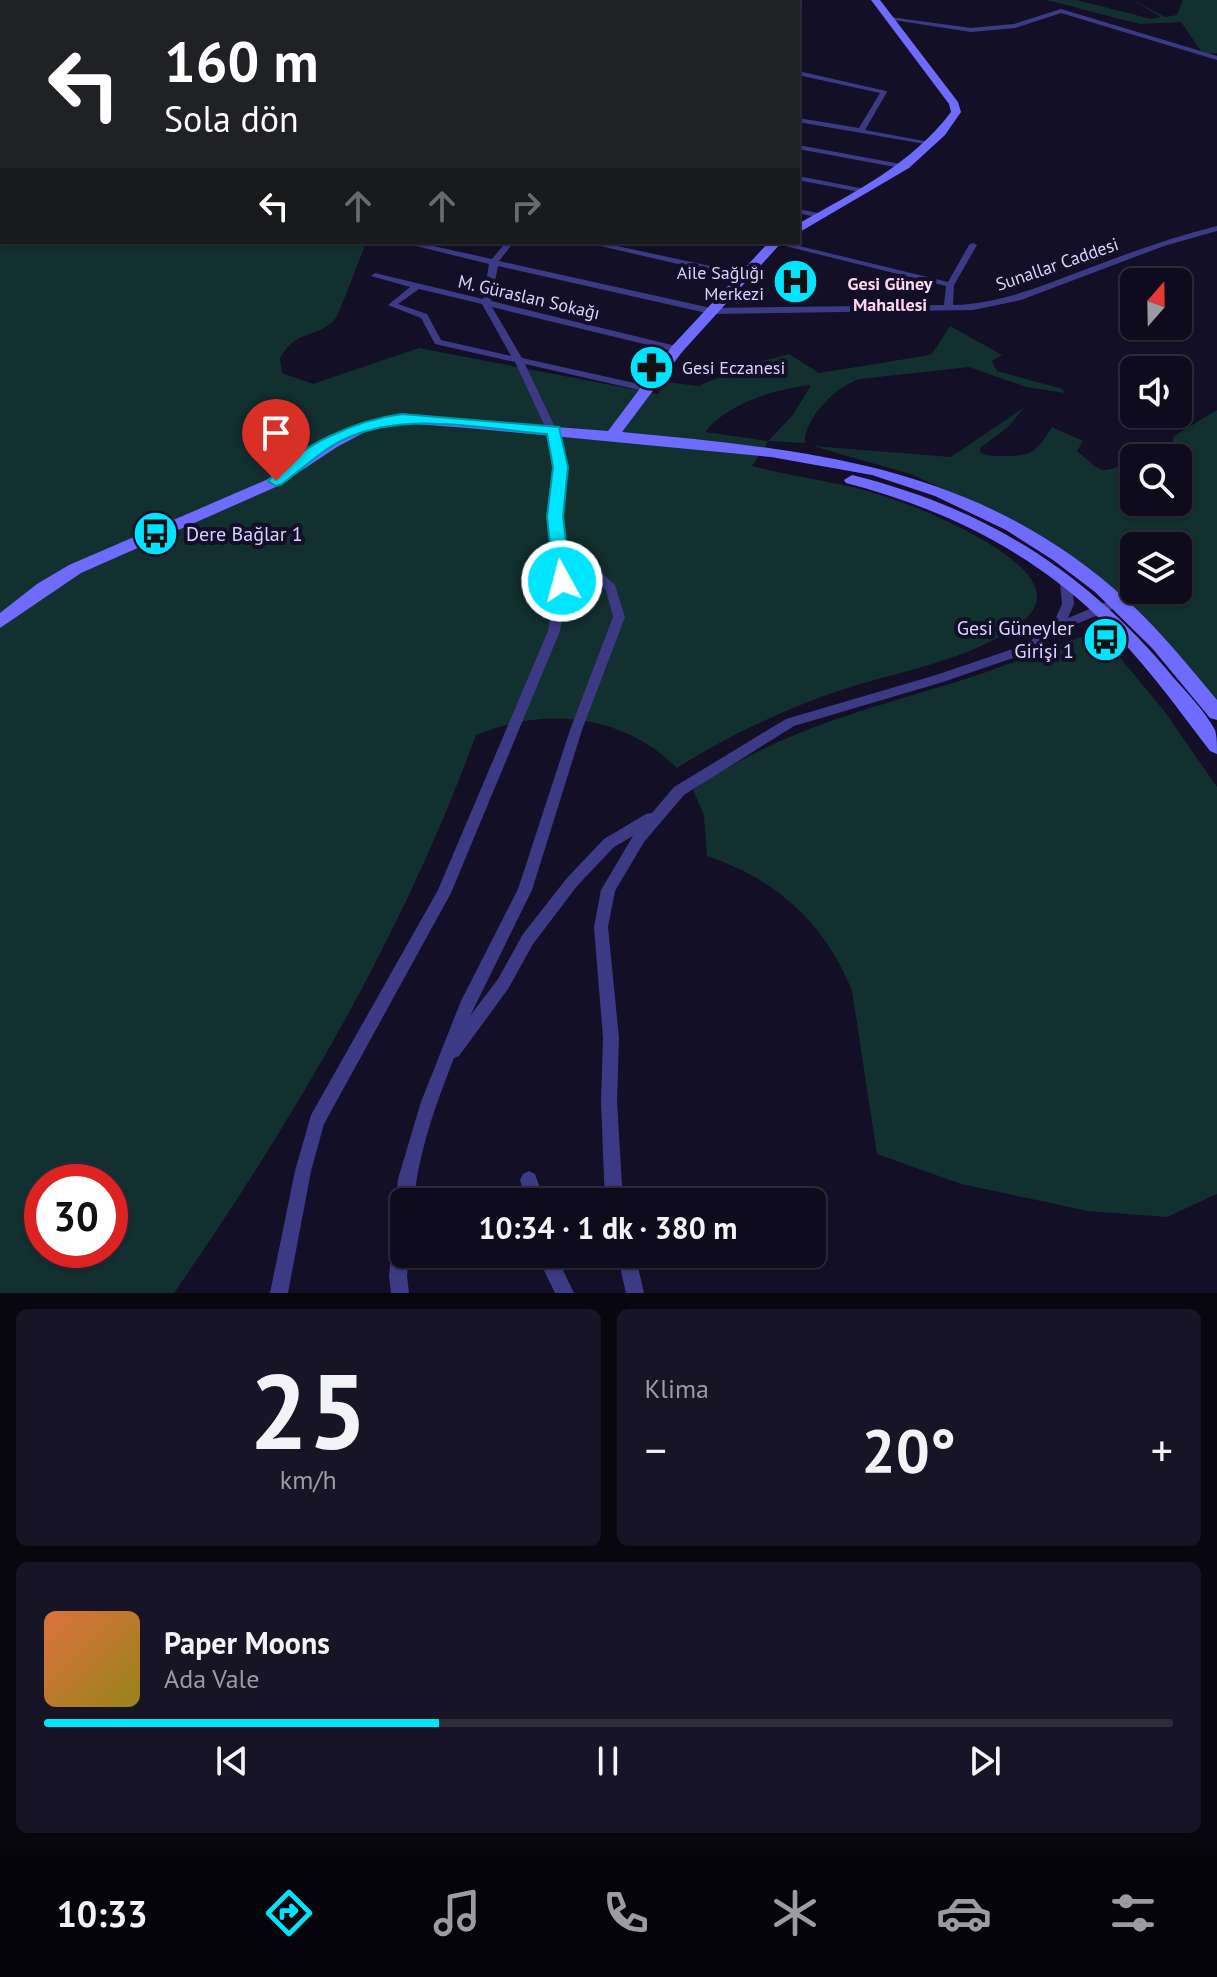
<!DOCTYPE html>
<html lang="tr">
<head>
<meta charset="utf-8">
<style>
	body { margin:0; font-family:"PT Sans",sans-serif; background:#171425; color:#f1f3f6; height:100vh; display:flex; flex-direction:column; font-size:30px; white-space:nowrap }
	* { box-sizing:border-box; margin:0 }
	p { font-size:26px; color:#9b9ba3 }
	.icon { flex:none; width:44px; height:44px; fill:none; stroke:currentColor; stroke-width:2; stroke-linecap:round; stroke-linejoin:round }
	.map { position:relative; height:1293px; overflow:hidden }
	.sheet { display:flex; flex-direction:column; gap:16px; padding:16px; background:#08060f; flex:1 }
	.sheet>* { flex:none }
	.banner { position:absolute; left:0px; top:0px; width:800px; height:244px; box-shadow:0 2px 6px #0004,0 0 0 2px #2e2b3b; background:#202124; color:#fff; overflow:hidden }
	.needle { width:52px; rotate:20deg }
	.controls { position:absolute; left:1120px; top:268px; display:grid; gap:16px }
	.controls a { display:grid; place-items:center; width:72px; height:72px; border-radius:12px; background:#0e0b1c; box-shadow:0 2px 6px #0004,0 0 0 2px #2e2b3b; font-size:40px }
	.speed { position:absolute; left:24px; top:1164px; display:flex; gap:16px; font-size:40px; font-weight:700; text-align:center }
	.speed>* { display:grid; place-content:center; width:104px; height:104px; border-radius:50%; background:#0e0b1c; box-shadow:0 2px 6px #0004,0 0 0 2px #2e2b3b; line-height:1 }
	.speed .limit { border:12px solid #d22; background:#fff; color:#111 }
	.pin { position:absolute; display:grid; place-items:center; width:68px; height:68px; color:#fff; margin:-82px -34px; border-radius:50% 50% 50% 0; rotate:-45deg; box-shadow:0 0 8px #0007 }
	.pin .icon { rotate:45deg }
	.me { position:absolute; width:88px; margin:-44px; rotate:353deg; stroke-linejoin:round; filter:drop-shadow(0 0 6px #0008) }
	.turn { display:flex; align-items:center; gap:28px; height:168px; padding:0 32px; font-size:36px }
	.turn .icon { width:104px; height:104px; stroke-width:2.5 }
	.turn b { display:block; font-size:56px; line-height:68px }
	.lanes { display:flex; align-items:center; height:76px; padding:0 32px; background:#0003; justify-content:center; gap:40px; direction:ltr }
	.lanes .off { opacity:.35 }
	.big { font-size:60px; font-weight:800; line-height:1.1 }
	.sheet .widget { flex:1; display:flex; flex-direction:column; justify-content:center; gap:12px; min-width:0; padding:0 28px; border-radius:12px; background:#171425 }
	.sheet .dial { align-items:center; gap:0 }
	.dial b { font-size:104px; line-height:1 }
	.song { display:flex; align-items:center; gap:24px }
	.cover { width:96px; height:96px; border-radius:12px; background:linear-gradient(135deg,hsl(20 70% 55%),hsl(50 70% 35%)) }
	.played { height:8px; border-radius:4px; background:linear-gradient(90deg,#00e5ff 35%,#2e2b3b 35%) }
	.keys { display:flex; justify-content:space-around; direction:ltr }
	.heat { display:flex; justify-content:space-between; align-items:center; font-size:44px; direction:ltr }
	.sheet .tiles { flex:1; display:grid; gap:16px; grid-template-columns:1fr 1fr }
	.widget:last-child { grid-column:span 2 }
	.trip { position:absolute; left:390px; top:1188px; width:436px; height:80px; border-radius:12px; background:#0e0b1c; box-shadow:0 2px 6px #0004,0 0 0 2px #2e2b3b; font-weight:800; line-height:80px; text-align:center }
	.menu { display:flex; height:128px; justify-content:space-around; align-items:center; background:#06040b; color:#9b9ba3 }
	.menu .icon { width:56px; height:56px }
	.menu .current { color:#00e5ff }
	.menu b { font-size:36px; color:#f1f3f6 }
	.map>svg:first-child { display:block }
	.green { fill:#12302f; fill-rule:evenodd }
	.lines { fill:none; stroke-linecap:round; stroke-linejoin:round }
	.street { fill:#3d3a85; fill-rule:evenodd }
	.secondary { fill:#6f6bff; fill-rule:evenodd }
	.route { fill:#00e5ff; stroke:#0095a6; stroke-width:2 }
	.labels { text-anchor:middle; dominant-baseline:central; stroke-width:8; stroke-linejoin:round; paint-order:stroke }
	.far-street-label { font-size:18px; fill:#d9d4ff; stroke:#130f26 }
	.far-poi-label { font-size:18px; fill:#d9d4ff; stroke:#130f26; text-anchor:end }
	.far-neighbourhood-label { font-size:18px; font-weight:bold; fill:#ffd6f0; stroke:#130f26 }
	.poi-label { font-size:20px; fill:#d9d4ff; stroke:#130f26; text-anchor:start }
</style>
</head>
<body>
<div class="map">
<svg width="1217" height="1293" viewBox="0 0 1217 1293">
	<rect width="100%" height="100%" fill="#130f26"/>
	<g class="green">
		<polygon points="1046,0 1077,0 1151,19 1161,17 1132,0 1165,17 1177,15 1183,0 1217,0 1217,53 1203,54 1181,22 1140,24"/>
		<path d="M0,63L2,242H362L364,248C359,260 340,313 335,319C315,341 299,326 280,358L282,373L313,384L419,348L658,394L666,382L699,386L741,367L789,354L819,373L924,356L932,354L950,326L1002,355L992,361L997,371L1063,389L1064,393L1026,387L969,367L860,379C836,386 804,418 805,443L768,441L752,466C796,478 843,482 887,497C921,508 1040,556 1037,598C1036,619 1002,636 985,644C937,667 885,675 835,692C779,712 727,736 677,768C623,714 545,706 476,735C403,935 295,1118 174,1293H0ZM811,385L793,415L768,441L705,432C726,404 777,388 811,385ZM42,1182H110V1250H42Z"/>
		<path d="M1025,407L1008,427L980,448V452C989,457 996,456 1006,456C1035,456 1038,449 1052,427L1083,441L1077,451C1107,476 1099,473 1134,461V502H1178V458H1142L1171,447L1174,436L1217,410V709L1162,643L995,512L910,474L813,446L951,457ZM1134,546H1178V590H1134Z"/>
		<path d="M1098,631L1165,712L1217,787V1194L1167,1217L1088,1211L961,1184L877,1154L852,991C826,924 776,879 707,856L704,815L693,790C774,732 865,710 959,681C1006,666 1052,647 1098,631Z"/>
	</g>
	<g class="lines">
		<g class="street">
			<polygon points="1061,9 1217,56 1217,60 1061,13 1015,28 971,32 887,19 890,17 971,28 1014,24"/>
			<polygon points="798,71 886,91 887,92 865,130 935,143 931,145 798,122 798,118 859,128 880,93 798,75"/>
			<polygon points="798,145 906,165 910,167 906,169 798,149"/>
			<polygon points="798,176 865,189 869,191 865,193 798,180"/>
			<polygon points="798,209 823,214 824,216 820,218 798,213"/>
			<path d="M1217,226V231L1164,246L1021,300L973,310L711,314L498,266L491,301L680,347L682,349L677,352L492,307L522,358L648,386L653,389L648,392L525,364L563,444L562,538L615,585L625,617L582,730L532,890L470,1016L498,979L523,934L567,878L604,839L646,814L652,813L674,787L786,719L936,675L1025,645L1053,624L1062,604L1060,583L1062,580H1070L1072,583L1074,604L1068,618L1114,599L1118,598L1124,602L1122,605L1062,630L1033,651L943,682L794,726L684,795L644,842L615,891L608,927L619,1038L617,1102L623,1202H605L601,1102L603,1038L594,927L601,890L633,836L614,847L577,886L533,944L508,989L459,1056L454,1058C436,1104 418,1153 414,1202H404V1254H409L407,1276L409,1293H391L389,1276L395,1212L398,1206L396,1202L398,1179L421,1102L461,1001L518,889L570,730L613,617L606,590L564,552L568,581L560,631L451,893L324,1124L311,1171L288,1293H270L295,1171L311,1115L438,890L548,631L556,581L552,539L553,444L515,362L435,344L421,318L388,305L410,287L371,276L375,273L483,299L489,264L400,242H415L492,259L506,242H514L499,261L711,308L944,305L946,286L769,242H783L948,282L969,245L973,243L977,245L954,285L953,305C1001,304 1044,285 1089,268C1131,252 1173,237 1217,226ZM419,289L482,304L511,356L441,340L427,314L398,304Z"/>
			<polygon points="583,242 598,242 743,273 747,276 743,279"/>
			<polygon points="529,1171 535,1174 545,1202 527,1202 520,1180 523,1174"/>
			<polygon points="536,1254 555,1254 574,1293 555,1293"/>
			<polygon points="617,1254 635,1254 644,1293 626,1293"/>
		</g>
		<g class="secondary">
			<path d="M871,0H880L958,102L961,112L945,135L909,168L798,233V224C854,192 911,165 951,112L949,104Z"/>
			<path d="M769,242H782L682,352L622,432C812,450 979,465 1128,601C1160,631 1189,666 1217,700V720L1210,718L1152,648L1095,592L1053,560L1006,530L935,496L872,475L771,457L468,428L402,423L365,432L337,447L278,486L81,573L0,628V613L37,584L69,565L266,480L326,440L355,425L402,415L608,431L672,346Z"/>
			<path d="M852,475C985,508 1086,571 1173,677C1187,693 1205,711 1215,730C1217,736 1217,746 1217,754L1210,751C1175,705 1140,656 1097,616C1027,549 939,507 846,483L844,480Z"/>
		</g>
	</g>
	<path class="route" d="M402,414L559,427L568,467L563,517L571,581L568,585L562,587L554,581L547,517L553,467L547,434C483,429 407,411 347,438C324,448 302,469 282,484L276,486L268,481C299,445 356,420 402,414Z"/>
	<defs>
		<symbol id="hospital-disc" viewBox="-11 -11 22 22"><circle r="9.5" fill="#00e5ff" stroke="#130f26"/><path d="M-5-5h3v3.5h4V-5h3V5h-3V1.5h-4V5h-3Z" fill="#111"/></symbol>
		<symbol id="pharmacy-disc" viewBox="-11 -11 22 22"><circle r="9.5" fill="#00e5ff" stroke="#130f26"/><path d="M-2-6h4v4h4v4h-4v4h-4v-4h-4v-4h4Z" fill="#111"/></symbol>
		<symbol id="bus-disc" viewBox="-11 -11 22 22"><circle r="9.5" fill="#00e5ff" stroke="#130f26"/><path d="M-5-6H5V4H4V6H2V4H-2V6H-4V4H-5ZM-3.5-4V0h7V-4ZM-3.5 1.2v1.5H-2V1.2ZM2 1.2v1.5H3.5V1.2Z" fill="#111"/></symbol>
	</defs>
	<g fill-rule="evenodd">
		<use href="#hospital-disc" x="770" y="256" width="51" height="51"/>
		<use href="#pharmacy-disc" x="626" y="342" width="51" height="51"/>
		<use href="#bus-disc" x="130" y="508" width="51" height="51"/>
		<use href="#bus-disc" x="1080" y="614" width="51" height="51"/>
	</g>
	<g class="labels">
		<g class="far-street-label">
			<text transform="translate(1057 264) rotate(-19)">Sunallar Caddesi</text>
			<text transform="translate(529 297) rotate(13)">M. Güraslan Sokağı</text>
		</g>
		<g class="far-poi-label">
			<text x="764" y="272">Aile Sağlığı<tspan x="764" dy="21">Merkezi</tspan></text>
			<text x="682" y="367" text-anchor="start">Gesi Eczanesi</text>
		</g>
		<g class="far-neighbourhood-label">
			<text x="890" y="283">Gesi Güney<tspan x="890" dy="21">Mahallesi</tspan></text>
		</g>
		<g class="poi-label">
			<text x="186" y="534">Dere Bağlar 1</text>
			<text x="1074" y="628" text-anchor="end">Gesi Güneyler<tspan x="1074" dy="23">Girişi 1</tspan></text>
		</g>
	</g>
</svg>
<div class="controls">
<a><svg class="needle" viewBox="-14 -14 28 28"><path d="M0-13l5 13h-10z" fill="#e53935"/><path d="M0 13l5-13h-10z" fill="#9b9ba3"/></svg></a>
<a><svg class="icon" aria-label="sound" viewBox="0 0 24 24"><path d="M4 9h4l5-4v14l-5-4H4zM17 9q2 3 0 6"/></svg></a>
<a><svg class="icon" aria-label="search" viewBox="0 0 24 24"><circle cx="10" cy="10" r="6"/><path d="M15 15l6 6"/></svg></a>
<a><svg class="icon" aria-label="layers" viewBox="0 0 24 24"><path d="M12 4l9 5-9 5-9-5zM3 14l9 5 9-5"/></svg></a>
</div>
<div class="speed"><div class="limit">30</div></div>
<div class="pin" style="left:276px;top:481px;background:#d93025"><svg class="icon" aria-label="arrive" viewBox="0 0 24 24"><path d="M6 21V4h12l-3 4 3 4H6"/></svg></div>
<svg class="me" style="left:562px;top:581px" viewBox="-20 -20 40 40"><circle r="17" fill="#00e5ff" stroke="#fff" stroke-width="3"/><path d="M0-11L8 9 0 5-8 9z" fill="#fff"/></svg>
<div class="trip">10:34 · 1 dk · 380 m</div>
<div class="banner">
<div class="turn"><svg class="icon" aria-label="left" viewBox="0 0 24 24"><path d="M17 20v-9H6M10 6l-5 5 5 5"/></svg><div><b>160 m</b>Sola dön</div></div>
<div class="lanes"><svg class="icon" aria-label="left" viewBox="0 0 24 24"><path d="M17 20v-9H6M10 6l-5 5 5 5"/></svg><svg class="icon off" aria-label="ahead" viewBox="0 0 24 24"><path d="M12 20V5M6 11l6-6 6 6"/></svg><svg class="icon off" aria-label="ahead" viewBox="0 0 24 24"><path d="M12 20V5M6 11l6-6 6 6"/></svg><svg class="icon off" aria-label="right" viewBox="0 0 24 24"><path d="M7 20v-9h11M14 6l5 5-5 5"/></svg></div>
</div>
</div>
<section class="sheet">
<div class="tiles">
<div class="widget dial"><b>25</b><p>km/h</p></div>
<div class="widget"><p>Klima</p>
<div class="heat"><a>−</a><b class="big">20°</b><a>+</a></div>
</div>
<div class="widget">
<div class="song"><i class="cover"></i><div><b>Paper Moons</b><p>Ada Vale</p></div></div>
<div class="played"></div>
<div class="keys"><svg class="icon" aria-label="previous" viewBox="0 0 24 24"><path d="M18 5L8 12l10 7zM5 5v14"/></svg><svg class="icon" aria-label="pause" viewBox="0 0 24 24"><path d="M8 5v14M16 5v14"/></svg><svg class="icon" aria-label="next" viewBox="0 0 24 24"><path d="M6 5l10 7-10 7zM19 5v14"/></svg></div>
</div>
</div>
</section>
<nav class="menu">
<b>10:33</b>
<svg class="icon current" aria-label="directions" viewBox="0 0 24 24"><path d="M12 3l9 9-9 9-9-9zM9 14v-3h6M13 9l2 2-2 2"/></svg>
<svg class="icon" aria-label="music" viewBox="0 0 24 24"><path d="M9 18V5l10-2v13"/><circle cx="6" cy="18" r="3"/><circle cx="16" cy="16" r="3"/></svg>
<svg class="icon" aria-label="phone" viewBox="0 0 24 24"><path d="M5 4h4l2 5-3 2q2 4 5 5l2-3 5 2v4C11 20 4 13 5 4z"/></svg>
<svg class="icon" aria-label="climate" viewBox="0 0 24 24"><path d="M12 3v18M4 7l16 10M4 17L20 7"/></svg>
<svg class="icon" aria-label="car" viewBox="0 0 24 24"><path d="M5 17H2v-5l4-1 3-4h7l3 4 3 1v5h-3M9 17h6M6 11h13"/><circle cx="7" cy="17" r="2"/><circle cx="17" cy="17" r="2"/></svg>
<svg class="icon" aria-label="filters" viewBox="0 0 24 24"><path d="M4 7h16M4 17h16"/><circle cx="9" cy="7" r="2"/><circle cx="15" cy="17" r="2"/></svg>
</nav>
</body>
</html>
